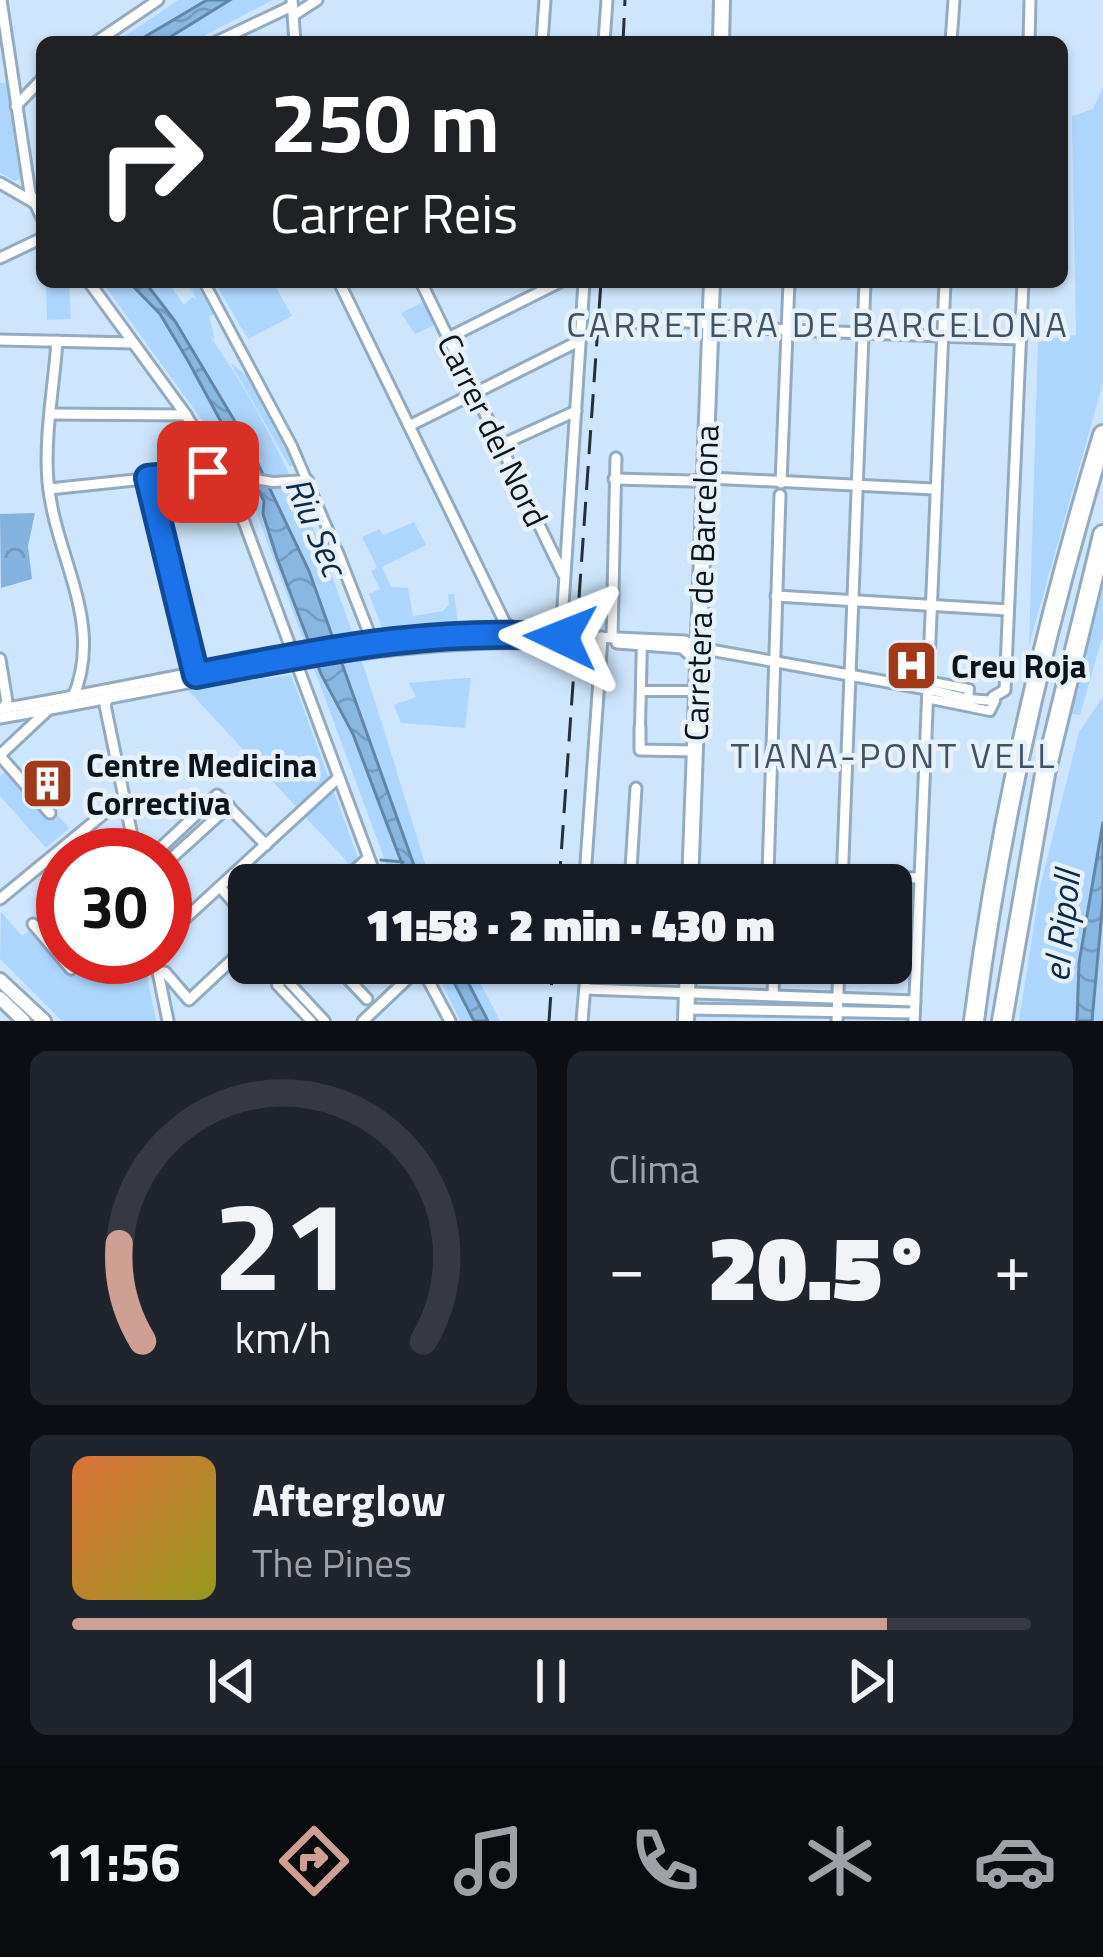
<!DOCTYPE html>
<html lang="es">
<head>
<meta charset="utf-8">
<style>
	body { margin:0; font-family:"Titillium Web",sans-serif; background:#20242c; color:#f1f3f6; height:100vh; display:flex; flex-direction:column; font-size:45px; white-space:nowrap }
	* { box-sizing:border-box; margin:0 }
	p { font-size:39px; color:#9ea1a6 }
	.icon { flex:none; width:66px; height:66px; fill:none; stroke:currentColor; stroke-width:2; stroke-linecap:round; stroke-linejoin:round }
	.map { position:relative; height:1021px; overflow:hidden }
	.panel { display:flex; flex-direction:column; gap:30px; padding:30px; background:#0d0f14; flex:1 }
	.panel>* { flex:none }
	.guide { position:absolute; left:36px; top:36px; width:1032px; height:252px; border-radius:18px; box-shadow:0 3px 9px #0004; background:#202124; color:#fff; overflow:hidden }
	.speed { position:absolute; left:36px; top:828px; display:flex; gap:24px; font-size:60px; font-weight:700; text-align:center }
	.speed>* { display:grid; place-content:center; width:156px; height:156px; border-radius:50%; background:#171b24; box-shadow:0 3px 9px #0004; line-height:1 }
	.speed .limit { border:18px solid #d22; background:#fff; color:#111 }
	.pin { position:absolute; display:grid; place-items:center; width:102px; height:102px; color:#fff; margin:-51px; border-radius:24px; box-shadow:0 6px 18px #0006 }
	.me { position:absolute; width:132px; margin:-66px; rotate:272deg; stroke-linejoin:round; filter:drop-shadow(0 0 9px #0008) }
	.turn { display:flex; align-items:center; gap:42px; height:252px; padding:0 36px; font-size:54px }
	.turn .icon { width:156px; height:156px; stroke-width:2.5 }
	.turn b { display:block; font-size:84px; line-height:102px }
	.big { font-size:90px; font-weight:800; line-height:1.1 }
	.panel .card { flex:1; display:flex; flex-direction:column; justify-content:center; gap:18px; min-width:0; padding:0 42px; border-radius:18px; background:#20242c }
	.panel .dial { align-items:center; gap:0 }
	.dial svg { height:312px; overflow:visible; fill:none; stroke:#363941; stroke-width:7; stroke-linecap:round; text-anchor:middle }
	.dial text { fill:#f1f3f6; stroke:none }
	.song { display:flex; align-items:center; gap:36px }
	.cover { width:144px; height:144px; border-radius:18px; background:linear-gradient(135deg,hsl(20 70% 55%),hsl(60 70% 35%)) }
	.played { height:12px; border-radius:6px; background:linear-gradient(90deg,#cda093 85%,#363941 85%) }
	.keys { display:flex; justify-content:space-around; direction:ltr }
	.heat { display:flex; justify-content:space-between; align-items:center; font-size:66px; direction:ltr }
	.panel .tiles { flex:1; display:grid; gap:30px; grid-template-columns:1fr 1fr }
	.card:last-child { grid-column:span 2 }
	.trip { position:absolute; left:228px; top:864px; width:684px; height:120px; border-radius:18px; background:#171b24; box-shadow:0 3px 9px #0004; font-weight:800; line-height:120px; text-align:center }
	.tabs { display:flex; height:192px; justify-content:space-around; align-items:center; background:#090b0e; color:#9ea1a6 }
	.tabs .icon { width:84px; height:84px }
	.tabs .selected { color:#cda093 }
	.tabs b { font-size:54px; color:#f1f3f6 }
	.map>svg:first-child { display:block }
	.green { fill:#add6fe }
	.forest { fill:url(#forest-crowns) }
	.water { fill:url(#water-waves); stroke:#6286a6; stroke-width:3 }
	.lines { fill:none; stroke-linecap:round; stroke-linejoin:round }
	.stream { stroke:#6286a6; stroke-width:3 }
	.minor-tunnel { stroke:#b1c6db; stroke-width:9; stroke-dasharray:9 4.5; stroke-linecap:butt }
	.pedestrian-casing { stroke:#93aac0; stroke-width:14 }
	.minor-casing { stroke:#93aac0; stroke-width:15 }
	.tertiary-casing { stroke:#93aac0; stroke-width:18 }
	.secondary-casing { stroke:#93aac0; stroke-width:20 }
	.motorway-casing { stroke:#93aac0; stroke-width:24 }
	.pedestrian { stroke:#fff; stroke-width:8 }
	.minor { stroke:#fff; stroke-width:9 }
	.tertiary { stroke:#fff; stroke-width:12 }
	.secondary { stroke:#fff; stroke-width:14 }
	.motorway { stroke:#fff; stroke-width:18 }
	.rail { stroke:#242f39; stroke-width:3; stroke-dasharray:24 12; stroke-linecap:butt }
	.route-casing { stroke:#114b97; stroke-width:30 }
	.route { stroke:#1a73e8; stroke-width:21 }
	.labels { text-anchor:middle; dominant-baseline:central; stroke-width:9; stroke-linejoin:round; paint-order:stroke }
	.street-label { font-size:33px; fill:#0b131b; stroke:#e7f1fb }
	.poi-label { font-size:33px; font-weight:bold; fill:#0b131b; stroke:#e7f1fb; text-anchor:start }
	.neighbourhood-label { font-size:36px; letter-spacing:3px; fill:#3f5366; stroke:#e7f1fb }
	.water-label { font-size:36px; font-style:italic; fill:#072b48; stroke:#e7f1fb }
</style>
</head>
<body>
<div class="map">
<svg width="1103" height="1021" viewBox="0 0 1103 1021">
	<defs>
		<pattern id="forest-crowns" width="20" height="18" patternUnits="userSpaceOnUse" patternTransform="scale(3)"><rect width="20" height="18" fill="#85b3df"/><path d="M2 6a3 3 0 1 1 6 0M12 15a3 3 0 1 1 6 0" fill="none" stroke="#7299bf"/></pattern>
		<pattern id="water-waves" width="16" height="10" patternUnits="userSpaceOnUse" patternTransform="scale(3)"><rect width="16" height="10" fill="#88b7e2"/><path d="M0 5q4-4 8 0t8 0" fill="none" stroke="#749cc1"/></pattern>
	</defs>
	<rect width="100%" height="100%" fill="#cee6fd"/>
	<g class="green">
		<polygon points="178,0 273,0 192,42 116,42"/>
		<polygon points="0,83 6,83 20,178 15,181 0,173"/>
		<polygon points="1103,87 1103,383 1029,645 1038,340 1076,335 1072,116 1093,109"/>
		<polygon points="46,282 69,282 71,319 47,320"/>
		<path d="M102,282H168L184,305L192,297L196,299L188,282H198L204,288L203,296L209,295L217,314L209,316L215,339L210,336C324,498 372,698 432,885H394L255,509L228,456Z"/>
		<polygon points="226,282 273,282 292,316 248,339 217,286"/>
		<polygon points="425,301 436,324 415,334 401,313"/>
		<polygon points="230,362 253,381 296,464 290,467"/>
		<polygon points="414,522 426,545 382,567 391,587 408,588 413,616 443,611 449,604 448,594 454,594 459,629 383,630 369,594 380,589 371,571 377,567 362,537 379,529 383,535"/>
		<polygon points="1103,587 1103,635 1080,715 1071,714"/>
		<polygon points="291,675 358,858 350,865 186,688"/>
		<polygon points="463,678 471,678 465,728 401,723 394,705 416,697 409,683"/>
		<polygon points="1103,697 1103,822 1079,963 1077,1021 1019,1021 1040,887 1079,732"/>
		<polygon points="12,765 69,828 46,848 0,796 0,776"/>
		<polygon points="1103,900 1103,1021 1092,1021 1091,1011"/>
		<polygon points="1,912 22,936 31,929 75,976 80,974 78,967 90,957 143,957 156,1021 62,1021 0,959"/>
		<polygon points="432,963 470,963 500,1021 460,1021"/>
	</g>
	<polygon class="forest" points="35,513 28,546 32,579 1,588 0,514"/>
	<g class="water">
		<polygon points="207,0 230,0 162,42 136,42"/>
		<polygon points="129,282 145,282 175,321 249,445 309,571 421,885 410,885 353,734 321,674 277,558 263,514 264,501 187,359 160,314"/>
		<polygon points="1103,822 1103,900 1092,1021 1077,1021 1079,963"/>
		<polygon points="444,963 458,963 488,1021 474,1021"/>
	</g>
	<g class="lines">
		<polyline class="stream" points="381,860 403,862"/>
		<g class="minor-tunnel">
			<polyline points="567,637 594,637"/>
			<polyline points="567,644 594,645"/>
		</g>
		<defs>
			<g id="pedestrian">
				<polyline points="204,282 292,446 337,551"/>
				<polyline points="231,475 273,482 308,480"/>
				<polyline points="932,682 969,689 968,699"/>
				<polyline points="927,689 972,700"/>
				<polyline points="641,691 696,691"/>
				<polyline points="931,699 990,711 995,701 968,699"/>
				<polyline points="640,727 642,639"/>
				<polyline points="281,963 285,978 277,985 311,1021"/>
				<polyline points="285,978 325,1021"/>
			</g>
			<g id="minor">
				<polyline points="1,0 30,193 42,218"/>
				<polyline points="292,0 295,42"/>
				<polyline points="294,15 317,0"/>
				<polyline points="96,42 158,0"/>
				<polyline points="216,42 292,6"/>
				<polyline points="542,42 545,0"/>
				<polyline points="604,42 607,0"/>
				<polyline points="951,42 954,0"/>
				<polyline points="1029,42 1030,0"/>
				<polyline points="16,106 42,79"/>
				<polyline points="0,183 33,202"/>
				<polyline points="0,258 42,238"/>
				<polyline points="89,282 186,415 234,495 379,885"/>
				<polyline points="339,282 505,623 519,632"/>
				<polyline points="421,282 563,574"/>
				<polyline points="626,325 651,319 787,330 1021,339"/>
				<polyline points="448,338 560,282"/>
				<polyline points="0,340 133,343"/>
				<path d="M57,341C54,386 44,437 48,482C55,558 106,623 72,700"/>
				<polyline points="52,414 186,415"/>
				<polyline points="409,426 579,341"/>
				<polyline points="501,445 576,411"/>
				<polyline points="148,479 196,675"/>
				<polyline points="614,479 693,481 710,478 934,489"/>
				<polyline points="781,483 789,282"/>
				<polyline points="49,489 221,471"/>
				<polyline points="337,551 369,633 376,643"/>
				<polyline points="776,596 1008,610"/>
				<polyline points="561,637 584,282"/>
				<polyline points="594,637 685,641 699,648 927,689"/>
				<polyline points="612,638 616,458"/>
				<polyline points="617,643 682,648 696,660"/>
				<polyline points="0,659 7,702 3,708"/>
				<polyline points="109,696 105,705 136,855"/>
				<polyline points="993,697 1005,690 1023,282"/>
				<path d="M0,709C189,678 375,624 567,637"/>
				<path d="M0,718C188,687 375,634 567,644"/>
				<polyline points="640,727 640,750 695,751"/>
				<polyline points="0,755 48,710"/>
				<polyline points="0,756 50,813"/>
				<polyline points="153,855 217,795 266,845"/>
				<polyline points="586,863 602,637"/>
				<polyline points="165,864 229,806"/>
				<polyline points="691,872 918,878"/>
				<polyline points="768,874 780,495"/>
				<polyline points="339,885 367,859"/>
				<polyline points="630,885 636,788"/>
				<polyline points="842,885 865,282"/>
				<polyline points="220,887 249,920"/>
				<polyline points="0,899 124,797"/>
				<polyline points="33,924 71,969 84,957"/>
				<polyline points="165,937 338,778"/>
				<polyline points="155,957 168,1021"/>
				<polyline points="333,963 367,999"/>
				<polyline points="419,963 450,1021"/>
				<polyline points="159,973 165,972 189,1000 249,944"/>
				<polyline points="585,989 915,1001"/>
				<polyline points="773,995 774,963"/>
				<polyline points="686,1009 914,1013"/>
				<polyline points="363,1021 421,966"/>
				<polyline points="582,1021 587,963"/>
				<polyline points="837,1021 839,963"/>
				<polyline points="914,1021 945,282"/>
			</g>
			<g id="tertiary">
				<polyline points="0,980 44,1021"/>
				<polyline points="0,998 24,1021"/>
			</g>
			<g id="secondary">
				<polyline points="721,42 722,0"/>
				<polyline points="690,885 712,282"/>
				<polyline points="686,1021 688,963"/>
			</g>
			<g id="motorway">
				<path d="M974,1021C999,823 1045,626 1103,435"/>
				<polyline points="1002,1021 1045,774 1103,535"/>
			</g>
		</defs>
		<use href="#pedestrian" class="pedestrian-casing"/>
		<use href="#minor" class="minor-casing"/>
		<use href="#tertiary" class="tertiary-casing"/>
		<use href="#secondary" class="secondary-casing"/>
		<use href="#motorway" class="motorway-casing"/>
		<use href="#pedestrian" class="pedestrian"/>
		<use href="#minor" class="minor"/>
		<use href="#tertiary" class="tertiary"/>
		<use href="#secondary" class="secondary"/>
		<use href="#motorway" class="motorway"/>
		<g class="rail">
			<polyline points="623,42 625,0"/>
			<polyline points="559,885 601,282"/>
			<polyline points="549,1021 553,963"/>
		</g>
	</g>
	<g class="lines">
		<defs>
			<path id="route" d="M208,472L148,478L196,675C323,651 430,627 561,637"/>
		</defs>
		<use href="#route" class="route-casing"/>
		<use href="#route" class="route"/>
	</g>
	<defs>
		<symbol id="hospital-square" viewBox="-11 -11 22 22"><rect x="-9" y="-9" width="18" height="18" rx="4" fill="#a23a1a" stroke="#e7f1fb"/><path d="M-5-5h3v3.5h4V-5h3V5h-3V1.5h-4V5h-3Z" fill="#fff"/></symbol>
		<symbol id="building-square" viewBox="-11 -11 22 22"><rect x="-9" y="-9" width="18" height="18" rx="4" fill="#a23a1a" stroke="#e7f1fb"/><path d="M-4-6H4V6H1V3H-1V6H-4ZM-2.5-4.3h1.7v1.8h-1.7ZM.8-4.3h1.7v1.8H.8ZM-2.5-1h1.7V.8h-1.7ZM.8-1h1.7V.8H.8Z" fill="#fff"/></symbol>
	</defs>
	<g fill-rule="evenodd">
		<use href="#hospital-square" x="882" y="636" width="59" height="59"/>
		<use href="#building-square" x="18" y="754" width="59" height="59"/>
	</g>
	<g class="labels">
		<g class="street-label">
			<text transform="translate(493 430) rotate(64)">Carrer del Nord</text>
			<text transform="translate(701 583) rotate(-88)">Carretera de Barcelona</text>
		</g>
		<g class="poi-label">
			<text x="951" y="666">Creu Roja</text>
			<text x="86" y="765">Centre Medicina<tspan x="86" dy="38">Correctiva</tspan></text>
		</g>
		<g class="neighbourhood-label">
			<text x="818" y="323">CARRETERA DE BARCELONA</text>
			<text x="894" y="754">TIANA-PONT VELL</text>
		</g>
		<g class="water-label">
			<text transform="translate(317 526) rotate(67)">Riu Sec</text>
			<text transform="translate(1061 926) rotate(-84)">el Ripoll</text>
		</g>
	</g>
</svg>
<div class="speed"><div class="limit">30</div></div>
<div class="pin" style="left:208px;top:472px;background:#d93025"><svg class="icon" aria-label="arrive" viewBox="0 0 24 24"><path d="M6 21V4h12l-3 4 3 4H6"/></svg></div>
<svg class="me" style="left:561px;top:637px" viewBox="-20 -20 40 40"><path d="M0-17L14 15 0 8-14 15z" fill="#1a73e8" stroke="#fff" stroke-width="4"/></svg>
<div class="trip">11:58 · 2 min · 430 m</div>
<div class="guide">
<div class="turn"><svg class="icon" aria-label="right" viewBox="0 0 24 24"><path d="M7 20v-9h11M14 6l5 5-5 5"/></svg><div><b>250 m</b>Carrer Reis</div></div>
</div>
</div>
<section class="panel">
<div class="tiles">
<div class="card dial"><svg viewBox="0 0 100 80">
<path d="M14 69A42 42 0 1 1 86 69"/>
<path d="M14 69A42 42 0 0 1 8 44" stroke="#cda093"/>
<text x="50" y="56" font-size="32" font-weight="700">21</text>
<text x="50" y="72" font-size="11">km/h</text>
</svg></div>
<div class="card"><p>Clima</p>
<div class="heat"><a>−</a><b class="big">20.5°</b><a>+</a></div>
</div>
<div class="card">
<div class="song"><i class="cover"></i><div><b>Afterglow</b><p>The Pines</p></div></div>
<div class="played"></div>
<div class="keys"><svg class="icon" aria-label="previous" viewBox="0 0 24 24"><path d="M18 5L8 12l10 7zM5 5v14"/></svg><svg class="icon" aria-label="pause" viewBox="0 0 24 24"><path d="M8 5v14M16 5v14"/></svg><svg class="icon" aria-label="next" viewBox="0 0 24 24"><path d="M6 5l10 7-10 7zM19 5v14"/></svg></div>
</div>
</div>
</section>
<nav class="tabs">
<b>11:56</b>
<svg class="icon selected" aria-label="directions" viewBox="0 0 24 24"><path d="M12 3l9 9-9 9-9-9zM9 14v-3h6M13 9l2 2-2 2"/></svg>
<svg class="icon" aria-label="music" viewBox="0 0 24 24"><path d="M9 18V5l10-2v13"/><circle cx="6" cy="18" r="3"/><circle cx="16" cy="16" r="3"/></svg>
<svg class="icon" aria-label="phone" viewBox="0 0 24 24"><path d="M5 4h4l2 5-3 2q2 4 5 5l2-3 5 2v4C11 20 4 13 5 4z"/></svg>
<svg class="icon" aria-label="climate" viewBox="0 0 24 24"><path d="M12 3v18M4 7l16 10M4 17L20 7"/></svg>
<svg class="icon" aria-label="car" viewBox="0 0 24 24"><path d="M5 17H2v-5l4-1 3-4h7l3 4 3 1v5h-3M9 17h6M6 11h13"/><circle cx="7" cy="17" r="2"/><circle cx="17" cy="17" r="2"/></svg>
</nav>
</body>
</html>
